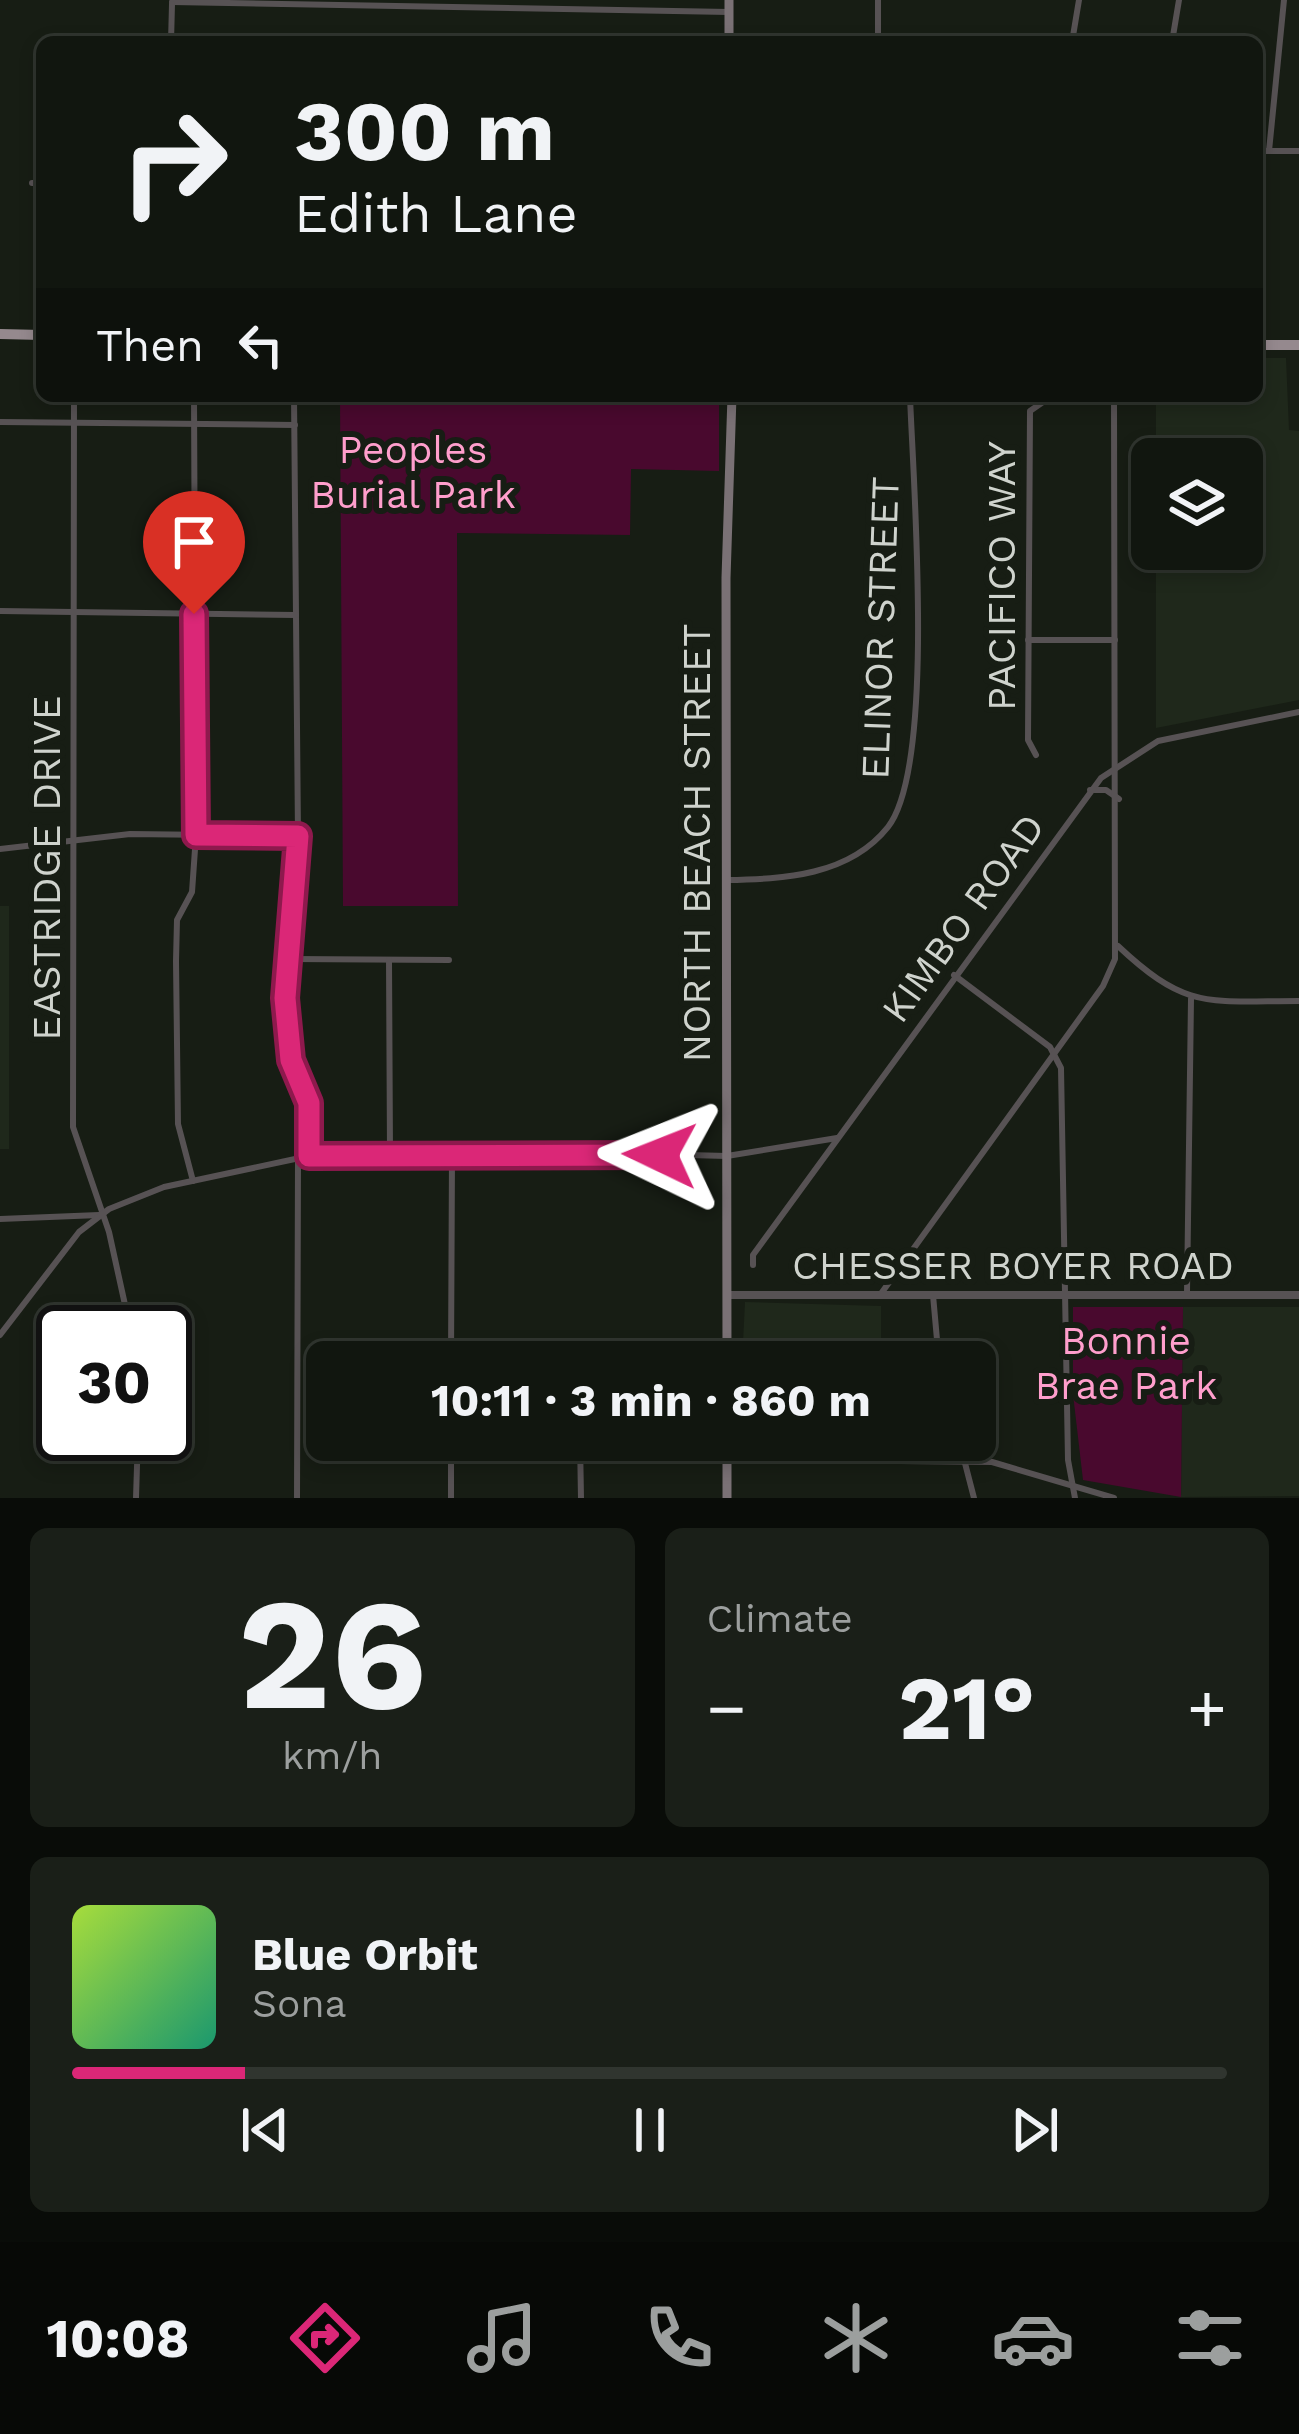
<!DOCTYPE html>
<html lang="en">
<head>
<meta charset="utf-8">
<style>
	body { margin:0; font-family:"Work Sans",sans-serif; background:#1a1f18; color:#f1f3f6; height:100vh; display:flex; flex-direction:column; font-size:45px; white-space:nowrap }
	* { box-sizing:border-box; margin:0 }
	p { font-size:39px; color:#9c9f9e }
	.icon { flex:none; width:66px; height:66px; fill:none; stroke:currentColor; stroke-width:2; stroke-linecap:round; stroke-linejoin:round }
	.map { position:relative; height:1498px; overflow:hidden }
	.panel { display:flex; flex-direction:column; gap:30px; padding:30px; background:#090c08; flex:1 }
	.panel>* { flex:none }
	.hud { position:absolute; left:36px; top:36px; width:1227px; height:366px; border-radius:18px; box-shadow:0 6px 18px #0003,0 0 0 3px #30352f; background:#11160f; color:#f1f3f6; overflow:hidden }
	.controls { position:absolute; left:1131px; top:438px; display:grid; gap:24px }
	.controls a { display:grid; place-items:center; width:132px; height:132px; border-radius:18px; background:#11160f; box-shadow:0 6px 18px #0003,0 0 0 3px #30352f; font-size:60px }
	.speed { position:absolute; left:36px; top:1305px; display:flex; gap:24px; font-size:60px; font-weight:700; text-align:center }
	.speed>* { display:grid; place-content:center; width:156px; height:156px; border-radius:50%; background:#11160f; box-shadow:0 6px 18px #0003,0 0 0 3px #30352f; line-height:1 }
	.speed .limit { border:6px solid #111; border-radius:18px; background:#fff; color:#111 }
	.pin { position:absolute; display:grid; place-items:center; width:102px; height:102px; color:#fff; margin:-123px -51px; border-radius:50% 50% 50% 0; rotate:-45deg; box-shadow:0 0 12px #0007 }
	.pin .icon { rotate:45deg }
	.me { position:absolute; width:132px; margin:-66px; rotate:272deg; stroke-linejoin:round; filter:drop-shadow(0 0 9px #0008) }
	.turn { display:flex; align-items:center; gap:42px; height:252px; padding:0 60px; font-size:54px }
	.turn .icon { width:156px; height:156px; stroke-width:2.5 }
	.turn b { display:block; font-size:84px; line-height:102px }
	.then { display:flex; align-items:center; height:114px; padding:0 60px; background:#0003; gap:24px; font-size:45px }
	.big { font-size:90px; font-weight:700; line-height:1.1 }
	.panel .card { flex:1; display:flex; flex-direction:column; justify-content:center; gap:18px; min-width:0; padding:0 42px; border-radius:18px; background:#1a1f18 }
	.panel .dial { align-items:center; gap:0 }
	.dial b { font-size:156px; line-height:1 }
	.song { display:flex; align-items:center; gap:36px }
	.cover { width:144px; height:144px; border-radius:18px; background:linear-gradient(135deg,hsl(80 70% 55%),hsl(160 70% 35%)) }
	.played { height:12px; border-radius:6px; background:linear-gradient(90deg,#db2777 15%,#30352f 15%) }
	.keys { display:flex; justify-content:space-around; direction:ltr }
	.heat { display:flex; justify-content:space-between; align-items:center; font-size:66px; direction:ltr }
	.panel .tiles { flex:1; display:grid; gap:30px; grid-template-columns:1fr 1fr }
	.card:last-child { grid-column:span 2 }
	.trip { position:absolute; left:306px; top:1341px; width:690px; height:120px; border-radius:18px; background:#11160f; box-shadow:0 6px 18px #0003,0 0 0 3px #30352f; font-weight:700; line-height:120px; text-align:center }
	.menu { display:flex; height:192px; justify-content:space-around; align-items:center; background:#070906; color:#9c9f9e }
	.menu .icon { width:84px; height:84px }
	.menu .active { color:#db2777 }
	.menu b { font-size:54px; color:#f1f3f6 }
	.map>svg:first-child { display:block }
	.built { fill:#1f281b }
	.green { fill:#49092e }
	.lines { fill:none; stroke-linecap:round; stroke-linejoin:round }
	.minor { stroke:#575254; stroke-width:6 }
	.tertiary { stroke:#575254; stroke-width:8 }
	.secondary { stroke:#7a7175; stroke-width:9 }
	.primary { stroke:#95898e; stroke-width:10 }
	.route-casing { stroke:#8e194d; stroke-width:30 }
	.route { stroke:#db2777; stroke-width:21 }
	.labels { text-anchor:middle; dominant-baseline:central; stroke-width:12; stroke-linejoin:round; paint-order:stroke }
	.park-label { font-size:39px; fill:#ff9ecc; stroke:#171d14 }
	.street-label { font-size:39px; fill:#cfd3cd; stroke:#171d14 }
</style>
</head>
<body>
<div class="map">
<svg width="1299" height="1498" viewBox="0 0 1299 1498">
	<rect width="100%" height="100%" fill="#171d14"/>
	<g class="built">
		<polygon points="1257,358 1286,358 1289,430 1299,431 1299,700 1156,728 1156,549 1242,549 1242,459 1156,459 1156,396 1257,396"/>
		<rect x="0" y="906" width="9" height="243"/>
		<polygon points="745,1302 881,1306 881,1362 742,1362"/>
		<polygon points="1183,1307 1299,1307 1299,1496 1181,1497"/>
		<polygon points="742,1440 881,1440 881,1450 742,1451"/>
	</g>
	<g class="green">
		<polygon points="340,396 719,396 719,471 631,469 630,535 457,533 458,906 343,906"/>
		<polygon points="1073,1307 1183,1307 1181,1497 1083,1480 1073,1394"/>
	</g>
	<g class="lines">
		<g class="minor">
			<polyline points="172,2 729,12"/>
			<polyline points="171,42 172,4"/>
			<polyline points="878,42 878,0"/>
			<polyline points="1072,42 1079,0"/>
			<polyline points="1172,42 1179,0"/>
			<polyline points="1257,151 1299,151"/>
			<polyline points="1269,151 1284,0"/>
			<polyline points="32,183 42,183"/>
			<polyline points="74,396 73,1127 109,1232 131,1332"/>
			<polyline points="294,396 298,836 285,997 291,1060 309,1103 309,1156"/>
			<polyline points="0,422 295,425"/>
			<polyline points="0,611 296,615"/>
			<polyline points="1028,640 1115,640"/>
			<polyline points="1036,755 1028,740 1030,411 1043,402 1114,401"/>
			<polyline points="1090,790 1106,790 1119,799"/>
			<polyline points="0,849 130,834 298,836"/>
			<path d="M726,880C784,879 849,876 888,827C936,765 913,482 910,396"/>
			<path d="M1118,946C1187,1011 1209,1001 1299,1001"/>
			<polyline points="291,959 449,960"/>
			<polyline points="389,960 390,1153"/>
			<polyline points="954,975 1050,1047 1061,1068 1068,1460 1075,1498"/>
			<polyline points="193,1181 178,1124 176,961 177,920 192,892 196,835 194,396"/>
			<polyline points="0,1219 99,1215"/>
			<polyline points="753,1265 753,1255 1101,778 1158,741 1299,712"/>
			<polyline points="1187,1293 1191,999"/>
			<polyline points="880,1295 1103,986 1115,959 1114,396"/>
			<polyline points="933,1295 939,1362"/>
			<polyline points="0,1335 79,1232 109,1209 164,1187 309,1156 533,1151 727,1156 837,1138"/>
			<polyline points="451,1362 452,1156"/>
			<polyline points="580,1440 581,1498"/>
			<polyline points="959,1440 974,1498"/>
			<polyline points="727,1459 992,1462 1114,1498"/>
			<polyline points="136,1498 138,1434"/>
			<polyline points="297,1498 298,1159"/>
			<polyline points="451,1498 451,1440"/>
		</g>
		<polyline class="tertiary" points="727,1295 1299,1295"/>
		<g class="secondary">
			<polyline points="729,42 729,0"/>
			<polyline points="727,1362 726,578 732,396"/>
			<polyline points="727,1440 727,1498"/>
		</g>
		<g class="primary">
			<polyline points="0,334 42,335"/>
			<polyline points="1257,345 1299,345"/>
		</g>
	</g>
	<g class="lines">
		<defs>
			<polyline id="route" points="194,614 196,835 298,836 285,998 291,1060 309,1103 309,1156 660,1155"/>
		</defs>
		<use href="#route" class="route-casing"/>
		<use href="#route" class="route"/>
	</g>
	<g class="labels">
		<g class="park-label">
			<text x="413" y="449">Peoples<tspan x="413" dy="45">Burial Park</tspan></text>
			<text x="1126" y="1340">Bonnie<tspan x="1126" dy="45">Brae Park</tspan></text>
		</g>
		<g class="street-label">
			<text transform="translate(1001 576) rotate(-90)">PACIFICO WAY</text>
			<text transform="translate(880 628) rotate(-88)">ELINOR STREET</text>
			<text transform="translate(696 843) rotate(-90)">NORTH BEACH STREET</text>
			<text transform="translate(46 868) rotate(-90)">EASTRIDGE DRIVE</text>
			<text transform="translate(963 918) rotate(-54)">KIMBO ROAD</text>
			<text x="1013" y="1265">CHESSER BOYER ROAD</text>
		</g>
	</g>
</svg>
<div class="controls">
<a><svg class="icon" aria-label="layers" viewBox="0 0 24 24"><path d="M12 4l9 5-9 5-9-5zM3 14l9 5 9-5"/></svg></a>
</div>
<div class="speed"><div class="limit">30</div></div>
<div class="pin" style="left:194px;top:614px;background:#d93025"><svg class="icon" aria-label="arrive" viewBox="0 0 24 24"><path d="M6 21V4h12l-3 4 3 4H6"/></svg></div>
<svg class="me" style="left:660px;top:1155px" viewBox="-20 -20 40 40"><path d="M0-17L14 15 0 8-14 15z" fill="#db2777" stroke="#fff" stroke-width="4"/></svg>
<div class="trip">10:11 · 3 min · 860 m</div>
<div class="hud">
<div class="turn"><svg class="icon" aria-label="right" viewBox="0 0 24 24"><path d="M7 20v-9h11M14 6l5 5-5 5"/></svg><div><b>300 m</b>Edith Lane</div></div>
<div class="then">Then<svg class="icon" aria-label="left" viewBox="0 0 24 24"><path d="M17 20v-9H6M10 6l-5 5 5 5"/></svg></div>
</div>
</div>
<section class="panel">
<div class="tiles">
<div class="card dial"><b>26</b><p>km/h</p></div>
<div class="card"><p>Climate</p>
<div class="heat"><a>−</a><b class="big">21°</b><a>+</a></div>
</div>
<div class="card">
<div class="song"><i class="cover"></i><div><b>Blue Orbit</b><p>Sona</p></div></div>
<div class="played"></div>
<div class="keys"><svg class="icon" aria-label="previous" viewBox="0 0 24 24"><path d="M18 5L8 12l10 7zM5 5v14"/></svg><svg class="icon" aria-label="pause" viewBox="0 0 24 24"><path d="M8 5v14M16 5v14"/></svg><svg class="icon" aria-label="next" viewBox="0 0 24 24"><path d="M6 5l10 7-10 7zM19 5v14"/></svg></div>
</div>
</div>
</section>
<nav class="menu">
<b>10:08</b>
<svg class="icon active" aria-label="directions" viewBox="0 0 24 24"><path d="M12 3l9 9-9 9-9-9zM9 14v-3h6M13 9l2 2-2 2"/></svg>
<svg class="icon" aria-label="music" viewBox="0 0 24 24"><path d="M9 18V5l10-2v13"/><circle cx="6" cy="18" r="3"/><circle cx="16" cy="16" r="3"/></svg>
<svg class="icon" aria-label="phone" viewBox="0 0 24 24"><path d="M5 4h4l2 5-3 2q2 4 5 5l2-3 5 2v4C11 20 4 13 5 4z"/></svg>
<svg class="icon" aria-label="climate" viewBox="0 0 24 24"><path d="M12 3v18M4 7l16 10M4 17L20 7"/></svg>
<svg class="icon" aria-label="car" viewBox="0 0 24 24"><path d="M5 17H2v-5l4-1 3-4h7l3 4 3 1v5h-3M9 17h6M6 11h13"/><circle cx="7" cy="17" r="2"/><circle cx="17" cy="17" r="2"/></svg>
<svg class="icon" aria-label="filters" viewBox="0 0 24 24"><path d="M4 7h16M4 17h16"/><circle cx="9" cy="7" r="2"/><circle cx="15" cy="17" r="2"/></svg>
</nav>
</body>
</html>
